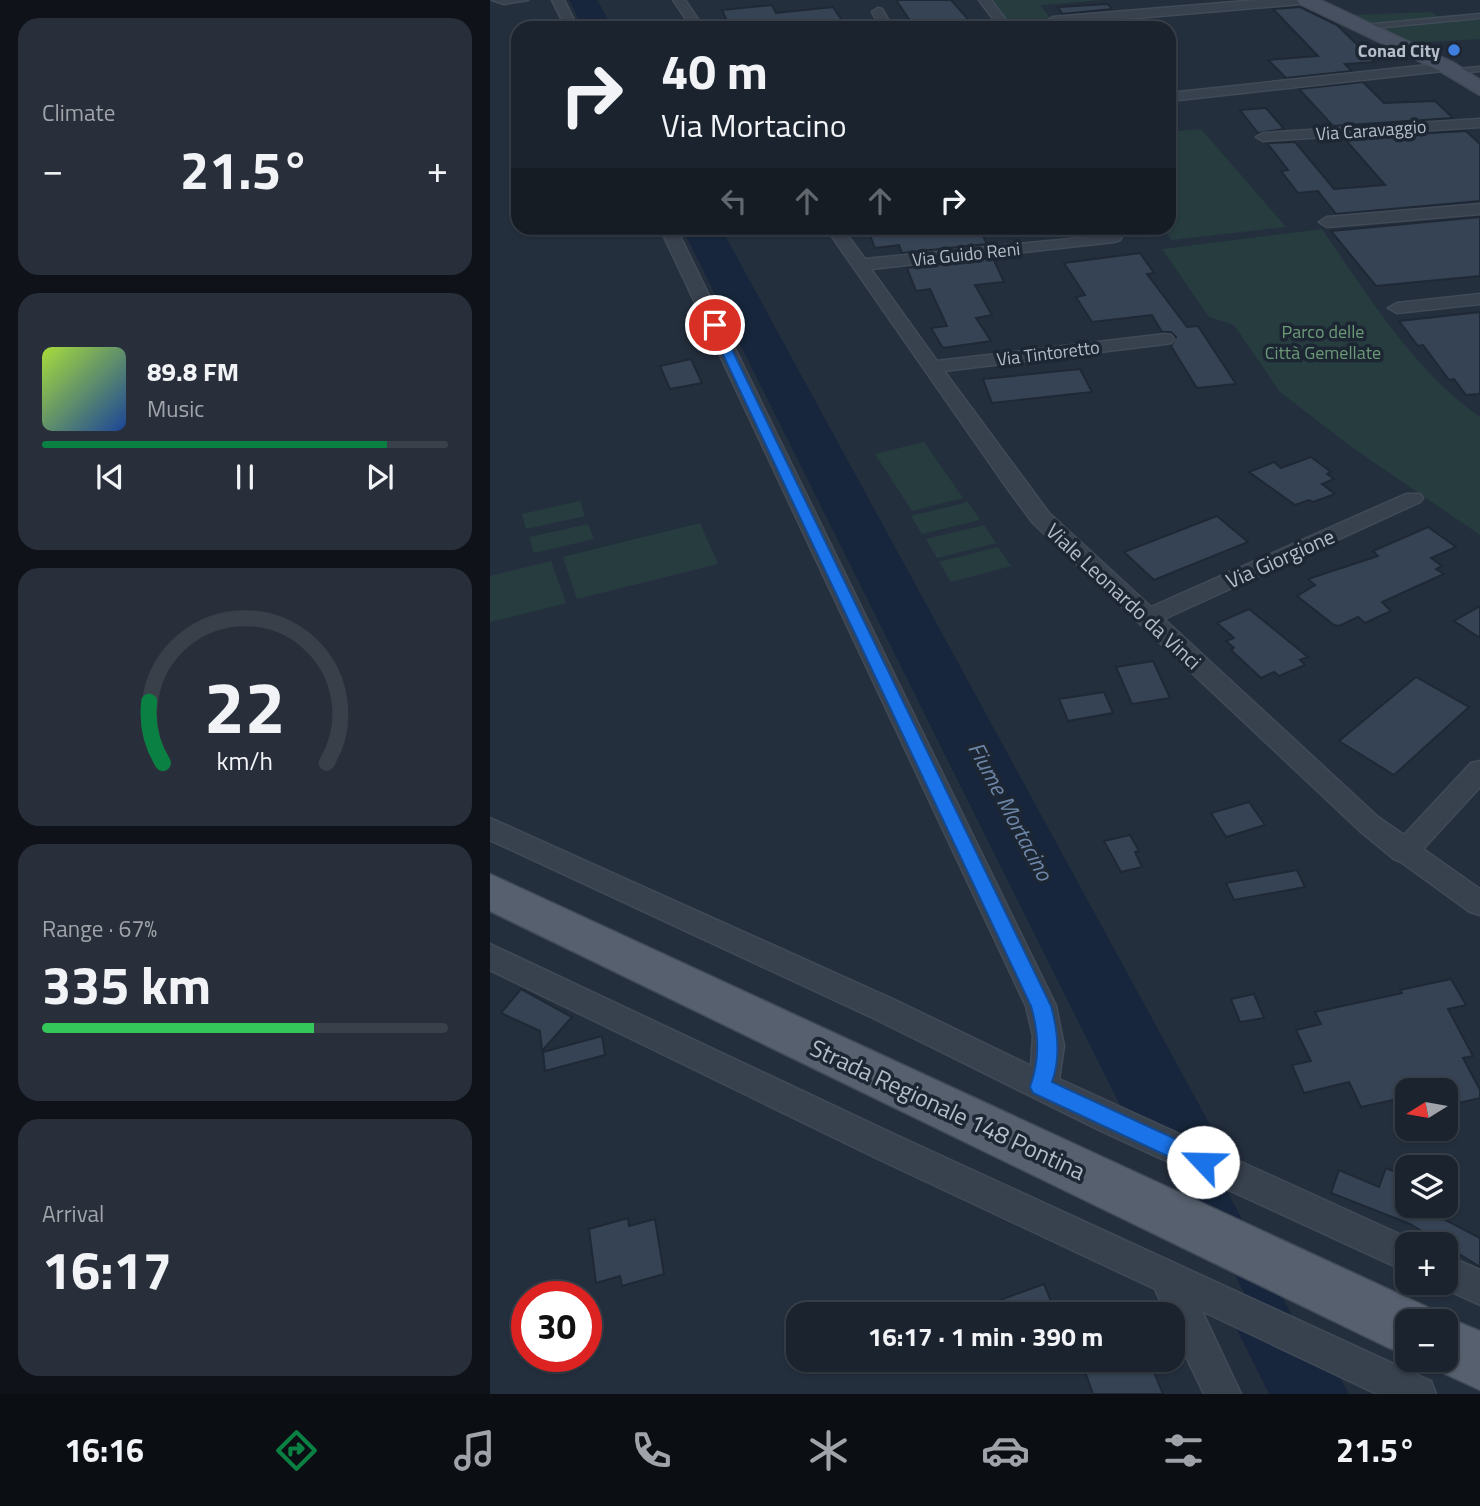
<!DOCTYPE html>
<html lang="en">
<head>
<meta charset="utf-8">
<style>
	body { margin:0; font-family:"Titillium Web",sans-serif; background:#282f3a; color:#f1f3f6; height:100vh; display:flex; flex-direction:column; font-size:26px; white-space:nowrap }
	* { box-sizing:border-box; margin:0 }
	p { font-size:23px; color:#a0a4aa }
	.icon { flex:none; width:38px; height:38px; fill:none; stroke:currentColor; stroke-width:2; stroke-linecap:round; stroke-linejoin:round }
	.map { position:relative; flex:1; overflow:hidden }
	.sheet { display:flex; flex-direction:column; gap:18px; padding:18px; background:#0f1319; width:490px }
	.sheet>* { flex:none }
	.hud { position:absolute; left:21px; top:21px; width:665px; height:214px; border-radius:21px; box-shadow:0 2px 5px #0004,0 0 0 2px #39404a; background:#1b232e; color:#f1f3f6; overflow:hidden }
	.needle { width:46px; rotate:259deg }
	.buttons { position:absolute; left:905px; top:1078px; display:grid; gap:14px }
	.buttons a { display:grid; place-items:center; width:63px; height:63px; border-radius:14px; background:#1b232e; box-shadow:0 2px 5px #0004,0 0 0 2px #39404a; font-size:35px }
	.speed { position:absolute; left:21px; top:1281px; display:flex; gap:14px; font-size:35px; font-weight:700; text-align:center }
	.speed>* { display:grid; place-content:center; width:91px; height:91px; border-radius:50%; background:#1b232e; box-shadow:0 2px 5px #0004,0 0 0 2px #39404a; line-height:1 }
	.speed .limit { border:10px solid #d22; background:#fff; color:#111 }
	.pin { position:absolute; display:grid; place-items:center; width:60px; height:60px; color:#fff; margin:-30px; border:4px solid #fff; border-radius:50%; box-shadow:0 2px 7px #0007 }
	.me { position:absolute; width:77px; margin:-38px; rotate:294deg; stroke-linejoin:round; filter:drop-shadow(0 0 5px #0008) }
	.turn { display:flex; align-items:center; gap:24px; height:147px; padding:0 35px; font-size:32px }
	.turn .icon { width:91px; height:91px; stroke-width:2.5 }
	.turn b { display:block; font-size:49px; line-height:60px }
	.lanes { display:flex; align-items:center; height:66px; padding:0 35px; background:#0003; justify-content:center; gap:35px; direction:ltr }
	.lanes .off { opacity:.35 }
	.big { font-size:52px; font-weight:700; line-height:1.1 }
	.sheet .tile { flex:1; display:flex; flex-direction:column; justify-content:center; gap:10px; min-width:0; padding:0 24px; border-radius:21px; background:#282f3a }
	.sheet .dial { align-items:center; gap:0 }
	.dial svg { height:182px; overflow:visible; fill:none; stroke:#39404a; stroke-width:7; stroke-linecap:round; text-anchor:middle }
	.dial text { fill:#f1f3f6; stroke:none }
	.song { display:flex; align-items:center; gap:21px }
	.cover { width:84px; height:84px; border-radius:10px; background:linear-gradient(135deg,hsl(80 70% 55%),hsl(220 70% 35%)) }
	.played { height:7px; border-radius:4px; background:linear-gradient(90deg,#0b8043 85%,#39404a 85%) }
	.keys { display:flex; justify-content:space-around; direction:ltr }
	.heat { display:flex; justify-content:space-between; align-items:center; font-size:38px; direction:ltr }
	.charge { height:10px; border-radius:5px; background:linear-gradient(90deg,#34c759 67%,#39404a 0) }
	.trip { position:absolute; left:296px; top:1302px; width:399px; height:70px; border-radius:21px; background:#1b232e; box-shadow:0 2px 5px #0004,0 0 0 2px #39404a; font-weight:700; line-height:70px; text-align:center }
	.tab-bar { display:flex; height:112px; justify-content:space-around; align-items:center; background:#0b0e12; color:#a0a4aa }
	.tab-bar .icon { width:49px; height:49px }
	.tab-bar .active { color:#0b8043 }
	.tab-bar b { font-size:32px; color:#f1f3f6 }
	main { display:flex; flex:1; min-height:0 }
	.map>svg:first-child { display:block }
	.green { fill:#263c3f }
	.water { fill:#17263c }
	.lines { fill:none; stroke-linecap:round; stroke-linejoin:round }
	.canal { fill:#17263c; fill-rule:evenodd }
	.building { fill:#364354; stroke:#1f2835; stroke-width:2 }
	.lane-casing { stroke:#414a57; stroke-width:3 }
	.street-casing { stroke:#414a57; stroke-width:3 }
	.secondary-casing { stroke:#414a57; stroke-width:3 }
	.primary-casing { stroke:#414a57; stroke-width:3 }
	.lane { fill:#38414e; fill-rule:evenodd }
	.street { fill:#38414e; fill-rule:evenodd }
	.secondary { fill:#465061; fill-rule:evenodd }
	.primary { fill:#56606e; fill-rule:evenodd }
	.route { fill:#1a73e8; stroke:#114b97; stroke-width:2 }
	.shop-dot { fill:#3f7fe0; stroke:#1d2633; stroke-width:2.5 }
	.labels { text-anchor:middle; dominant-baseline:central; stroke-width:7; stroke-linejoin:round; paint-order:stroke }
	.far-poi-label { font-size:18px; font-weight:bold; fill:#b4bcc9; stroke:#1d2633; text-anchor:end }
	.far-street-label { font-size:18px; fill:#b4bcc9; stroke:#1d2633 }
	.far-park-label { font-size:18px; fill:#6b9a76; stroke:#1d2633 }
	.street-label { font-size:21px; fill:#b4bcc9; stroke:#1d2633 }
	.water-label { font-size:23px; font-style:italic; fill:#6d86a8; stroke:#1d2633 }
	.near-street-label { font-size:24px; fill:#b4bcc9; stroke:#1d2633 }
</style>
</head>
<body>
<main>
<section class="sheet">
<div class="tile"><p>Climate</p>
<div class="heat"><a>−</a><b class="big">21.5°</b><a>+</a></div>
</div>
<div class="tile">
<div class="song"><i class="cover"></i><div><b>89.8 FM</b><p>Music</p></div></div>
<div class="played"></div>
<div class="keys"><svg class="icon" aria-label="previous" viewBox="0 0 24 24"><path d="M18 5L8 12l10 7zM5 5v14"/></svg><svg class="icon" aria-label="pause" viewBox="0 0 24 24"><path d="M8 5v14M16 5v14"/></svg><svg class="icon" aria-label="next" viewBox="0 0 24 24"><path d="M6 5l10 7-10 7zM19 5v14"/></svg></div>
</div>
<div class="tile dial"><svg viewBox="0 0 100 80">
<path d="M14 69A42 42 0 1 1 86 69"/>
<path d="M14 69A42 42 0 0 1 8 42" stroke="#0b8043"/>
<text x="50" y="56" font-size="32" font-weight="700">22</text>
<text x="50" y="72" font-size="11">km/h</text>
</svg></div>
<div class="tile"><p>Range · 67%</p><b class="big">335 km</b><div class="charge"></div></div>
<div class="tile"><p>Arrival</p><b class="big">16:17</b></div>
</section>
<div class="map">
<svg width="990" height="1394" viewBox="0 0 990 1394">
	<rect width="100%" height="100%" fill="#242f3e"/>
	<g class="green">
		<polygon points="502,0 613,0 550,5 568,28 524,28"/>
		<polygon points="941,12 947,16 990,13 990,39 921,43 859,15"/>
		<polygon points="711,129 796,227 682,240 672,228 679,228 679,132"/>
		<path d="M832,229C878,295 923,370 990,417V535L863,448L790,392L744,325L719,317L672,249Z"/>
		<polygon points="434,442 473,498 422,511 385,454"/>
		<polygon points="90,501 95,516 36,529 32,514"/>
		<polygon points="478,502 490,520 432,534 421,516"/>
		<polygon points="210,523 228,564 87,599 73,557"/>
		<polygon points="98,524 104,539 44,553 39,537"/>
		<polygon points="494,525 506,543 447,558 436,539"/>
		<polygon points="508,547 521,566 461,582 449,562"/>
		<polygon points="61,561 76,603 0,622 0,576"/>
	</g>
	<g class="water">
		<polygon points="79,0 107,0 123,28 93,28"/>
		<polygon points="192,228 231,228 737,1156 633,1111"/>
		<polygon points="746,1328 849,1376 859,1394 779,1394"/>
	</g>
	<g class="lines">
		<polygon class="canal" points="698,1135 710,1139 843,1394 805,1394 682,1150 686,1139"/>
	</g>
	<g class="building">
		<polygon points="406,0 461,0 478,19 475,20 478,23 451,28 425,28"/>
		<polygon points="618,4 622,9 572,14 568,7"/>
		<polygon points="282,5 286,13 343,7 357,28 240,28 232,10"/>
		<polygon points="810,7 847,25 885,62 855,64 862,71 796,78 778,60 828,56 783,9"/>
		<polygon points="873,82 894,103 945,101 963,118 843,126 809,89"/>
		<polygon points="776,108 794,129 768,133 750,110"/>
		<polygon points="976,131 990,144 990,201 846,214 828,191 808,193 791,171 798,170 777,143 805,142 844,189 895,185 854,138"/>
		<polygon points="990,217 990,276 886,286 841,231"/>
		<polygon points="377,228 489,228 497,244 412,253 409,245 385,248"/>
		<polygon points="650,253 664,273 657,274 697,327 708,326 746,384 707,388 681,346 686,337 681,332 672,332 662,315 602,322 586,297 595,295 574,263"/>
		<polygon points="503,258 514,282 485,285 502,315 486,318 501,341 453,348 441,328 457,326 440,289 426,291 417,268"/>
		<polygon points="990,312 990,394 976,395 964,379 959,380 933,345 928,346 909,321"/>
		<polygon points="201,359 212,383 180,389 170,366"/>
		<polygon points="590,369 602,392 502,403 493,379"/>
		<polygon points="821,457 841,472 837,474 844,479 832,484 845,494 823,502 819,500 805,505 759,472 784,462 791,468"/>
		<polygon points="727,516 758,542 664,580 634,552"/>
		<polygon points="938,527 966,547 941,558 952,566 946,569 954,574 892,602 901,611 875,623 868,617 849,626 844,625 807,596 825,585 818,579 888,556 883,551"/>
		<polygon points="990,606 990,638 964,621"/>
		<polygon points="759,609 818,657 810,660 815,665 789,676 784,672 771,678 741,650 744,648 736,641 744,638 727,623"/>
		<polygon points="663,661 680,698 642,704 626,667"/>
		<polygon points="926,677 979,707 904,775 849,741"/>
		<polygon points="614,692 623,713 578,721 569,699"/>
		<polygon points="759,802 775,825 736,837 721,813"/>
		<polygon points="640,835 649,851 645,852 652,867 631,872 614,841"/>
		<polygon points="807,870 815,887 744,900 736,883"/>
		<polygon points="961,979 976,1005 958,1009 983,1056 973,1058 990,1090 990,1098 956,1106 956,1090 917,1090 917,1097 871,1107 859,1082 814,1093 802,1065 821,1061 806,1030 831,1024 825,1012 912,993 910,990"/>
		<polygon points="31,989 82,1017 52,1051 50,1031 11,1013"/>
		<polygon points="764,994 774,1018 750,1022 741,999"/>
		<polygon points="112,1036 115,1055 55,1071 53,1052"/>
		<polygon points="896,1168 917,1177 917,1206 929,1206 990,1238 990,1267 920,1224 841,1193 849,1170 889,1187"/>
		<polygon points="138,1218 139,1226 165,1219 174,1274 132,1286 130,1276 106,1283 99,1229"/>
		<polygon points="554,1284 566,1314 477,1314 477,1312"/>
		<polygon points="591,1360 659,1360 673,1394 603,1394"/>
	</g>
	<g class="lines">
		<defs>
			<g id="lane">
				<polygon points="2,0 38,0 14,4"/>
				<polygon points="990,14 990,18 874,29 871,27 874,25"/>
				<polygon points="990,67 990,71 964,73 961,71 964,69"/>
			</g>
			<g id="street">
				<polygon points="62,0 74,0 88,28 76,28"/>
				<polygon points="183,0 195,0 214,28 202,28"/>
				<polygon points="489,0 501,0 522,28 510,28"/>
				<polygon points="768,0 817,0 811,4 563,25 557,21 563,17"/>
				<polygon points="388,8 392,9 403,28 391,28 382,12"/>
				<polygon points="957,63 964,67 962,70 679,101 679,93"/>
				<polygon points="990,119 990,127 773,141 766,137 773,133"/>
				<polygon points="990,204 990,214 837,227 829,222 837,217"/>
				<polygon points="170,228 186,228 566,1006 574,1046 569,1079 929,1243 917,1244 917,1272 611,1131 383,1018 0,840 0,818 405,1000 541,1066 543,1036 536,1006"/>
				<polygon points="336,228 352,228 375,259 630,234 632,237 630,240 624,242 381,269 447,361 675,334 681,335 684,339 681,343 675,344 454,371 559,513 661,607 916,494 930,494 933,498 930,502 674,619 888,817 914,835 981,763 990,761 990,787 933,849 990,889 990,915 980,912 911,862 904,859 870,831 543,523 517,488"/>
				<polygon points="990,294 990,304 907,313 898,308 907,303"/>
				<polygon points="0,944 406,1135 941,1381 946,1394 887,1394 712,1311 751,1394 714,1394 682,1327 682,1314 676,1314 665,1289 384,1157 0,970"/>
				<polygon points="956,1255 990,1270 990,1305 944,1284 956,1283"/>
			</g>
			<polygon id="secondary" points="807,0 830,0 964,63 990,80 990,95 950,71 810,4"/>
			<g id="primary">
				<polygon points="0,874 937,1307 943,1321 917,1321 917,1355 897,1347 0,911"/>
				<polygon points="956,1317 990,1331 990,1390 936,1365 934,1360 956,1360 956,1321 945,1321"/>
			</g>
		</defs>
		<use href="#lane" class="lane-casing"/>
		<use href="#street" class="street-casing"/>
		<use href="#secondary" class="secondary-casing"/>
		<use href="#primary" class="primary-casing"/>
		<use href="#lane" class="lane"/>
		<use href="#street" class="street"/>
		<use href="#secondary" class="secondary"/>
		<use href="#primary" class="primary"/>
	</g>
	<path class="route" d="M225,322L230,325L561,1006C568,1031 571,1057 562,1082L720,1155L724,1162L720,1169L713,1172L705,1169L543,1093L540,1087C550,1059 549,1034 541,1006L219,325Z"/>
	<circle class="shop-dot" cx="964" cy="50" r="7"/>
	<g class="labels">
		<g class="far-poi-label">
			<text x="950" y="50">Conad City</text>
		</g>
		<g class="far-street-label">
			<text transform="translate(881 130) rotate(-4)">Via Caravaggio</text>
			<text transform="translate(476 254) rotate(-6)">Via Guido Reni</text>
			<text transform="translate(558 353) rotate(-7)">Via Tintoretto</text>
		</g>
		<g class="far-park-label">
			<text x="833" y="331">Parco delle<tspan x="833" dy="21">Città Gemellate</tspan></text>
		</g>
		<g class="street-label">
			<text transform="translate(790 558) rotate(-24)">Via Giorgione</text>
			<text transform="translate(634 596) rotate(43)">Viale Leonardo da Vinci</text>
		</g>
		<g class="water-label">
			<text transform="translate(521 811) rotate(62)">Fiume Mortacino</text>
		</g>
		<g class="near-street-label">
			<text transform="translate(458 1109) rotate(25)">Strada Regionale 148 Pontina</text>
		</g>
	</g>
</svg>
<div class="buttons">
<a><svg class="needle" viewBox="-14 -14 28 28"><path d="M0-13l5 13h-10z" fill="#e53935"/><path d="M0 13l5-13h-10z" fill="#a0a4aa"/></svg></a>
<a><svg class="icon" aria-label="layers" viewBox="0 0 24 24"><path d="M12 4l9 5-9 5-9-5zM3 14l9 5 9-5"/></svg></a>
<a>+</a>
<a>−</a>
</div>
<div class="speed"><div class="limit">30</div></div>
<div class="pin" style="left:225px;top:325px;background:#d93025"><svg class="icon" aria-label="arrive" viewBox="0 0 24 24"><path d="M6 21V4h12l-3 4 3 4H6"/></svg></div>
<svg class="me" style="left:713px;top:1162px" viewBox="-20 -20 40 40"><circle r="19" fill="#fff"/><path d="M0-13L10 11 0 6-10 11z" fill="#1a73e8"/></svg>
<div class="trip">16:17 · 1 min · 390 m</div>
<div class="hud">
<div class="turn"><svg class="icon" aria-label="right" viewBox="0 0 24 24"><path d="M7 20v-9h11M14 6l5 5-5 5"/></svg><div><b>40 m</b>Via Mortacino</div></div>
<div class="lanes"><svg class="icon off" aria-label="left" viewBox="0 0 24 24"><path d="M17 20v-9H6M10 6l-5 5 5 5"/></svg><svg class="icon off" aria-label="ahead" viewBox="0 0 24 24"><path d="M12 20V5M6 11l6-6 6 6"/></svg><svg class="icon off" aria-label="ahead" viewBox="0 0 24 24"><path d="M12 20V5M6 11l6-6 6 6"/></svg><svg class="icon" aria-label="right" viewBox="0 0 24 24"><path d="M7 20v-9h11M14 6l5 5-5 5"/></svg></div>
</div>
</div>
</main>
<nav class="tab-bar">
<b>16:16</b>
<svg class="icon active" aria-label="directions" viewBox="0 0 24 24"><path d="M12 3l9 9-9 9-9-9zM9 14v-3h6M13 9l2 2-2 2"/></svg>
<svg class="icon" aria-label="music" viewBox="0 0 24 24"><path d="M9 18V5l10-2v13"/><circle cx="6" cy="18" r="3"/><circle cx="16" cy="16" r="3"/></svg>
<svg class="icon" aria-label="phone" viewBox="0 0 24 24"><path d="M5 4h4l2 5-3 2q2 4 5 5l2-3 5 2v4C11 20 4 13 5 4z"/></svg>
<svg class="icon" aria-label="climate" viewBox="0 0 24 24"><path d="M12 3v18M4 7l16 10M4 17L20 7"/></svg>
<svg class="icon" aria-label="car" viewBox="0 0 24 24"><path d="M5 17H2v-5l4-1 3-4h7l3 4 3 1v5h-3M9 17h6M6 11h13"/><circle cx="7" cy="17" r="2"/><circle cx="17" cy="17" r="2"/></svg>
<svg class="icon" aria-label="filters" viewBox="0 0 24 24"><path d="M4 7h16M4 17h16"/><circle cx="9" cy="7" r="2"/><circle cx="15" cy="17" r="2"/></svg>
<b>21.5°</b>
</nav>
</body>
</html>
